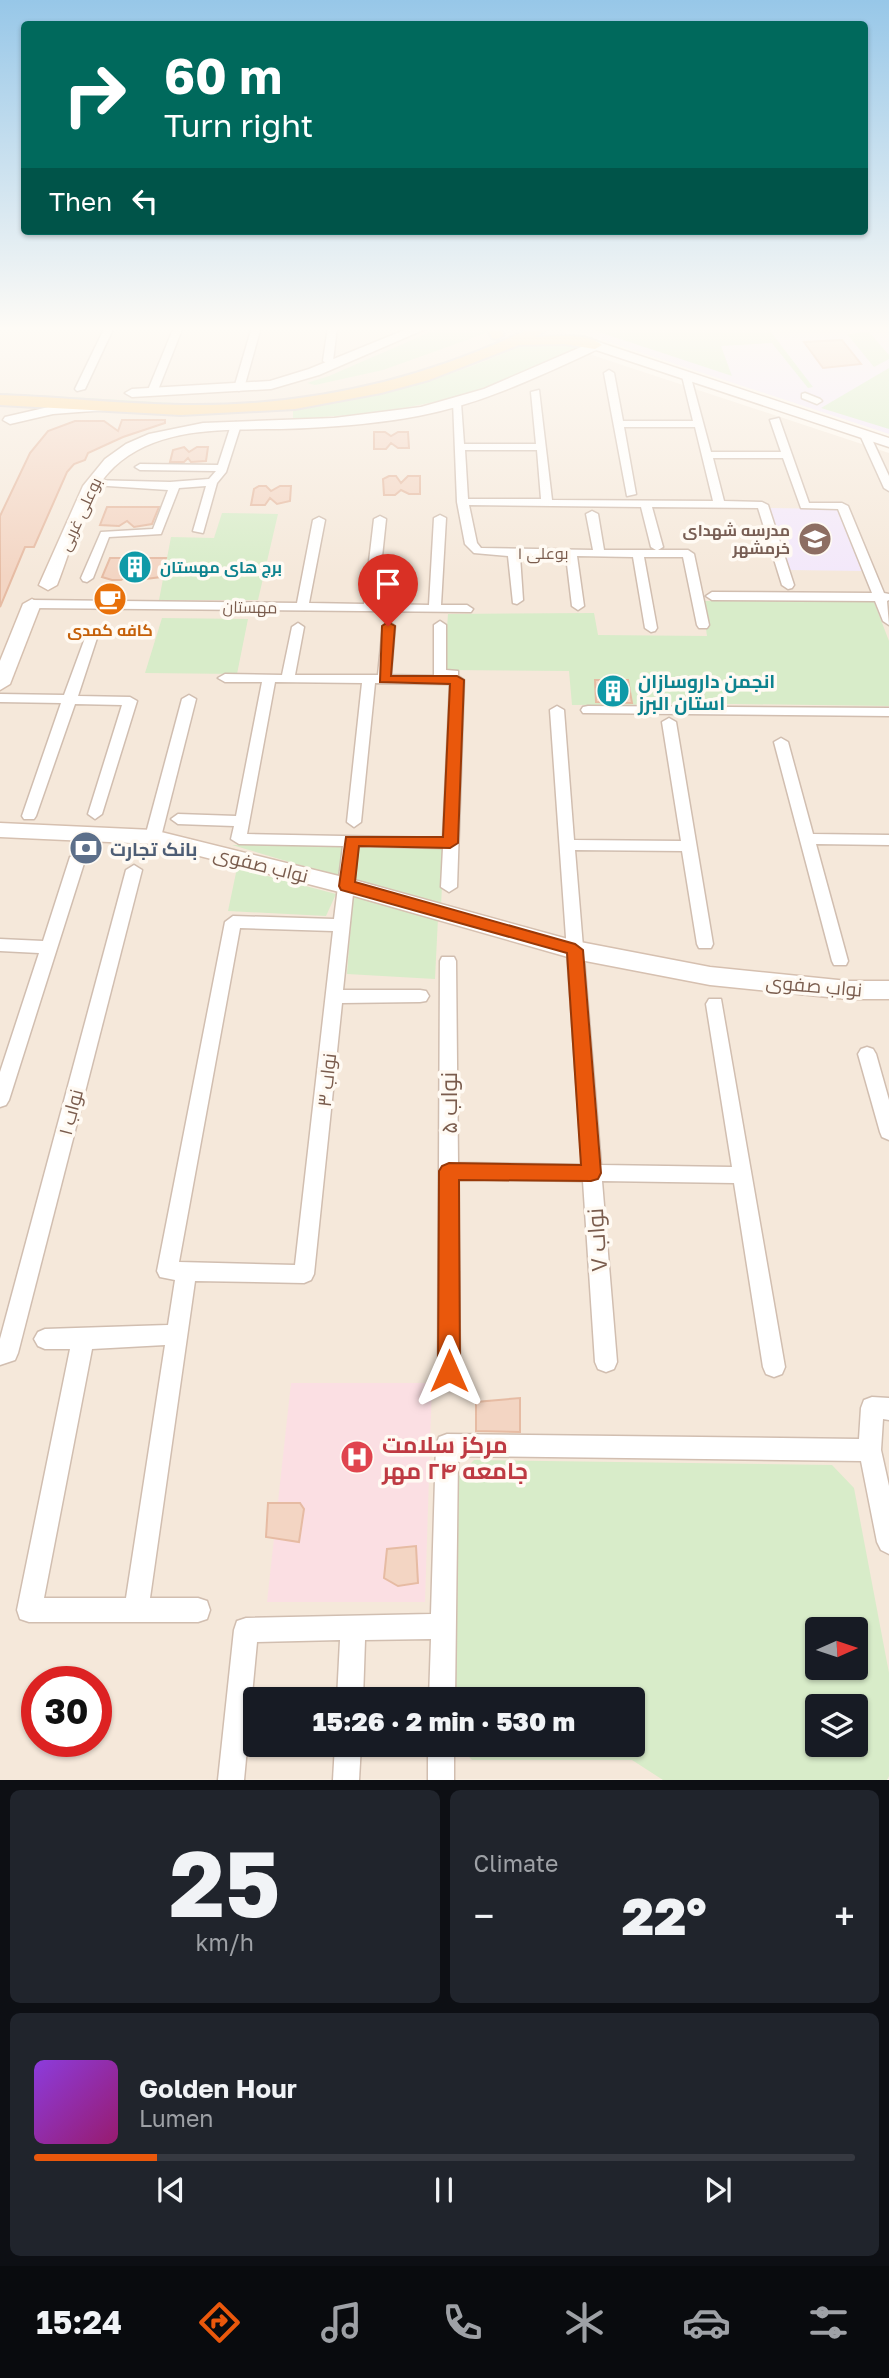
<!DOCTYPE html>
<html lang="en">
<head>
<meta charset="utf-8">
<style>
	body { margin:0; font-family:"Golos Text",Cairo,sans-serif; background:#20242c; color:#f1f3f6; height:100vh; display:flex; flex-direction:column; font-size:26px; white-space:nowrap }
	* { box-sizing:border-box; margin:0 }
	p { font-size:23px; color:#9ea1a6 }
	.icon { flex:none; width:38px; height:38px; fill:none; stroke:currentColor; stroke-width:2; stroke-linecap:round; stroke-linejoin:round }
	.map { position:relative; height:1780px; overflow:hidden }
	.sheet { display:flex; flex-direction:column; gap:10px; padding:10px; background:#0d0f14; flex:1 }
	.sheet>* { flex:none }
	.top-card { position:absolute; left:21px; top:21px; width:847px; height:214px; border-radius:7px; box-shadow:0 2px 5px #0004; background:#00695c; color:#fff; overflow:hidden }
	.needle { width:46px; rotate:87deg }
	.fabs { position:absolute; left:805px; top:1617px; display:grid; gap:14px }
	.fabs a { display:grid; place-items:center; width:63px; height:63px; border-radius:7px; background:#171b24; box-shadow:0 2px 5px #0004; font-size:35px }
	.speed { position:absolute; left:21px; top:1666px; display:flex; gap:14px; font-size:35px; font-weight:700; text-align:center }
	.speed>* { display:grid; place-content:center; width:91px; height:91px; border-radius:50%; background:#171b24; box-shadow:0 2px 5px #0004; line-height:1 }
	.speed .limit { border:10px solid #d22; background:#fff; color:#111 }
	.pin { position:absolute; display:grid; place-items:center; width:60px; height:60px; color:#fff; margin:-72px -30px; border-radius:50% 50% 50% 0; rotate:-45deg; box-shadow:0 0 7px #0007 }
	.pin .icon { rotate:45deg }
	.me { position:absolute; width:77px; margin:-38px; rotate:0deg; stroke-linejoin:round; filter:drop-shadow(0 0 5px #0008) }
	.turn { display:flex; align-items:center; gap:24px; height:147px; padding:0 28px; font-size:32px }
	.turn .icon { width:91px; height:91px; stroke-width:2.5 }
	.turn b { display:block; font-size:49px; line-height:60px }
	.then { display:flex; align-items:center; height:66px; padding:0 28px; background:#0003; gap:14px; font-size:26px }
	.big { font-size:52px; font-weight:800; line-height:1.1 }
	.sheet .tile { flex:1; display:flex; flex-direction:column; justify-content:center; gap:10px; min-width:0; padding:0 24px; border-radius:10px; background:#20242c }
	.sheet .dial { align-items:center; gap:0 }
	.dial b { font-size:91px; line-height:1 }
	.song { display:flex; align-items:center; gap:21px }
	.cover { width:84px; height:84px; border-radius:10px; background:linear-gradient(135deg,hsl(270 70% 55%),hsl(320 70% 35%)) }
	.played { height:7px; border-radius:4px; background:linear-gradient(90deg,#ea580c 15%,#363941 15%) }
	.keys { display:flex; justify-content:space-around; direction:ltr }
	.heat { display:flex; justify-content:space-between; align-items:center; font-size:38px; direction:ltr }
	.sheet .tiles { flex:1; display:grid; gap:10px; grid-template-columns:1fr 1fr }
	.tile:last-child { grid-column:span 2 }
	.trip { position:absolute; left:243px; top:1687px; width:402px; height:70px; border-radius:7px; background:#171b24; box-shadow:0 2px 5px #0004; font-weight:800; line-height:70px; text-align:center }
	.menu { display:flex; height:112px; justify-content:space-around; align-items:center; background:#090b0e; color:#9ea1a6 }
	.menu .icon { width:49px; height:49px }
	.menu .selected { color:#ea580c }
	.menu b { font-size:32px; color:#f1f3f6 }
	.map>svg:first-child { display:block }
	.residential { fill:#f5e8da; fill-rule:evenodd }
	.education { fill:#f3e8fa }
	.medical { fill:#fbdfe3 }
	.green { fill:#d8ecc9; fill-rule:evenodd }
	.building { fill:#f3d5c3; stroke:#e6bba3; stroke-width:2 }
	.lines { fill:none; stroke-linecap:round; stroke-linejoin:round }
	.street-casing { stroke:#d1beb0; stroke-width:3 }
	.secondary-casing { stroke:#d6c0b0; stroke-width:3 }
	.primary-casing { stroke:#dad1cd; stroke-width:4 }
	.street { fill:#fff; fill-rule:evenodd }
	.secondary { fill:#fff; fill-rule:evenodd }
	.primary { fill:#fbd9a5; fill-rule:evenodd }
	.route { fill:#ea580c; stroke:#983908; stroke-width:2 }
	.labels { text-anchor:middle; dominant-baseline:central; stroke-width:7; stroke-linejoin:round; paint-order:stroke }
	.far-street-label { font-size:16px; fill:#7a5c4d; stroke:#fffaf3 }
	.far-education-label { font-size:16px; font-weight:bold; fill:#785e54; stroke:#fffaf3; text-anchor:end }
	.far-culture-label { font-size:16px; font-weight:bold; fill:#0d838f; stroke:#fffaf3; text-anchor:start }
	.far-food-label { font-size:16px; font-weight:bold; fill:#c56008; stroke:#fffaf3 }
	.culture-label { font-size:19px; font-weight:bold; fill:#0d838f; stroke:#fffaf3; text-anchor:start }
	.service-label { font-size:19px; font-weight:bold; fill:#4e5e75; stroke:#fffaf3; text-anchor:start }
	.street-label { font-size:19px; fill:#7a5c4d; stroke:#fffaf3 }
	.near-street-label { font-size:23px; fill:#7a5c4d; stroke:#fffaf3 }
	.near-health-label { font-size:23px; font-weight:bold; fill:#be3a42; stroke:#fffaf3; text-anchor:start }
</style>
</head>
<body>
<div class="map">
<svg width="889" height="1780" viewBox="0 0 889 1780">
	<rect width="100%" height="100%" fill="#fdf6ec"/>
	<path class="residential" d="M0,327H559L592,355L889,453V1779L0,1780ZM817,1629H856V1668H817ZM37,1682H96V1741H37ZM256,1699H634V1745H256ZM817,1706H856V1745H817Z"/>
	<g class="education">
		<polygon points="573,327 889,327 889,434 575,331"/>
		<polygon points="769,508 838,509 863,571 789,570"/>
	</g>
	<polygon class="medical" points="291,1383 432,1383 425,1602 267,1602"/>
	<g class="green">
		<polygon points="442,327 484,327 489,332 383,370 315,385 307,383 329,376"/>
		<polygon points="584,327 767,327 813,387 808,388 772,343 721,346 732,376"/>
		<polygon points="869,332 889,355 889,359 874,367 847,334"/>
		<path d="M527,343L567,344L581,348L473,392L440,401L377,413L293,419V410C375,399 451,378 527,343Z"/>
		<polygon points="889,368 889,429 821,408"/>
		<polygon points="0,393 208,405 0,395"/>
		<polygon points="222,513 278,514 258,600 159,600 171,537 214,538"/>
		<polygon points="702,601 874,602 889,641 889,706 735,704 572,705 569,671 444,670 448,614 594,613 598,635 707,636"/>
		<polygon points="162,618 248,619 237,674 145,673"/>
		<polygon points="232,845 344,845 340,877"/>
		<polygon points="359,846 444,846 441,906 356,881"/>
		<polygon points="237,868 336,894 326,916 228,911"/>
		<polygon points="353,894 438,918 435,979 347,974"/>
		<path d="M474,1460L832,1465L854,1488L889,1673V1776L887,1780H663L632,1760H472L458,1745H634V1699H456V1479ZM817,1629H856V1668H817ZM817,1706H856V1745H817Z"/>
	</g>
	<g class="building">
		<polygon points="842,340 861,364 823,368 804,342"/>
		<polygon points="122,420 165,420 165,423 123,437 88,453 85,460 74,464 67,472 34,547 25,547 0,607 0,516 30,453 48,431 75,421 104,421 118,431"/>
		<polygon points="374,432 385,432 391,436 398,432 408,432 409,448 398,448 391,443 386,449 374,449"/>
		<polygon points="184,447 189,452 197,447 208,447 206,461 191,462 188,458 184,462 170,462 173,450"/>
		<polygon points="389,476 396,476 401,483 408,476 420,476 420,494 409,494 401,490 395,495 384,495 383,479"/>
		<polygon points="259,486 266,486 271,491 280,486 291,486 290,501 277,504 270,498 265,505 251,505 254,489"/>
		<polygon points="107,507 159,507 152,524 134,527 127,521 119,526 100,525"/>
		<polygon points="110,558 166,558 161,577 138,580 134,572 121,580 112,580 102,577"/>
		<polygon points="595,680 628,680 632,703 596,702"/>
		<polygon points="520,1398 520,1432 476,1431 476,1402"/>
		<polygon points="268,1503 300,1503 304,1509 299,1542 266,1537"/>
		<polygon points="416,1546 418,1583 398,1586 384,1578 387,1549"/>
	</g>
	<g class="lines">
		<defs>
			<g id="street">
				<polygon points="105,327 114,327 85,389 77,391 75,389"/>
				<polygon points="174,327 183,327 158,390 150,392 148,390"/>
				<polygon points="252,327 261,327 244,388 239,391 234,388"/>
				<polygon points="328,327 337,327 333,361 328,364 323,361"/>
				<path d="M609,370L614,373L623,421H693L682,376L690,374L711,452H781L770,420L779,418L809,503H842L848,506L884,593L889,594V600L887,601L889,625L883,621L875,601L712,600L706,596L712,592L872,593L838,509L801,508L783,458H713L724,501L762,502L768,505L794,585L792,588L788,589L782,585L758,508L652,507L663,547L658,550H688L694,554L709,625L707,628H699L697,625L683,557H644L657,628L655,631L651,632L645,628L633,557L577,556L584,606L578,610L572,606L566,556H520L523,600L517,604L513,603L508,556L474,553L465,544L457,502L453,401L461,403L464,444H536L531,392L539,390L552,500L713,501L695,427H624L636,494L627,496L604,373ZM465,450H537L541,499H468ZM469,505L641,507L651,547L656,550H604L598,514L592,511L586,514L593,550L481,548L477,543Z"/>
				<polygon points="805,393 820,399 822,401 817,404 802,398 802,394"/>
				<polygon points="236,422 241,425 226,472 217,483 203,533 193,531 206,486 179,488 161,534 109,537 93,578 87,582 83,581 81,578 101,532 153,529 168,490 93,485 88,482 89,480 170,482 209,479 216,471 140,470 135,467 140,464 218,465 231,425"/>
				<polygon points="865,432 870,435 889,476 889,491 884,488 860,435"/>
				<polygon points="440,515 446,518 441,605 467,605 473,609 471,612 32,608 26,604 32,600 297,603 313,520 319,517 325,520 309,603 364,604 374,519 380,516 386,519 377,604 429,605 434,518"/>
				<path d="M440,621L446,625V670L458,671V676L464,680L457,887L449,892L441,887L443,848L358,846L343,990H420L426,991L429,996L426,1001L420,1002L342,1003L314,1274L311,1280L304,1283L195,1281L150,1598H198L207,1601L210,1610L207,1619L198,1622H29L20,1619L17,1610L70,1349H45L38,1346L34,1339L38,1332L45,1329L168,1325L175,1280L160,1277L157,1271L225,922L233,916L334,919L343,846L239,844L231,839L234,826L178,824L171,819L178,814L236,816L262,682H225L218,678L225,674L282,675L292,627L298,623L304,627L295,675H378L383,626L389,622L395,626L391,675L434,676V625ZM275,682L362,683L347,822L354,827L361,822L375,683L450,684L443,838L247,834ZM240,928L333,931L295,1265L179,1262ZM165,1345L126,1598H44L92,1349Z"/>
				<polygon points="91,634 97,638 78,696 130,697 137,701 102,814 95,819 88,814 122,705 75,704 36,816 34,819 24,819 22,816 61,703 0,702 0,694 64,695 85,638"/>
				<polygon points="189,695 196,699 161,837 153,842 145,837 182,699"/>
				<polygon points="557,706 564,710 574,840 681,841 662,722 669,718 676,722 713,944 711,948 699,948 697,944 682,851 575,850 601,1165 732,1167 706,1004 709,999 721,999 785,1367 782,1374 774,1377 766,1374 763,1367 734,1183 602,1181 617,1362 614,1369 606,1372 598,1369 595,1362 583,1181 458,1179 460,1371 457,1378 449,1381 441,1378 438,1371 440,961 442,957 454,957 456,961 458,1163 582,1165 550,710"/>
				<polygon points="588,706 889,708 889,716 583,713 581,710 583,707"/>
				<polygon points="781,738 788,742 813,834 889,835 889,845 816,844 848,961 846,965 834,965 832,961 774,742"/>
				<polygon points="78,852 86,857 9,1100 6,1105 0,1107 0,1072 39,953 0,951 0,939 43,941 70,857"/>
				<polygon points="134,865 142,870 18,1353 15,1360 0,1365 0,1339 126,870"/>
				<polygon points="867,1047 873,1049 876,1054 889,1100 889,1140 882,1137 880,1132 858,1054 861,1049"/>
				<polygon points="872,1397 889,1398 889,1420 883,1419 881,1450 889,1486 889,1554 881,1550 877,1542 861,1461 458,1456 455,1699 429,1699 431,1639 365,1640 363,1699 337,1699 340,1640 257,1642 244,1780 218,1780 234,1630 237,1621 246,1618 431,1614 436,1445 439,1437 447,1434 859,1439 861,1408 864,1400"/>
				<polygon points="335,1745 361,1745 359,1780 333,1780"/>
				<rect x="428" y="1745" width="26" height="35"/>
			</g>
			<g id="secondary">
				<polygon points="412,327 430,327 319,375 271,389 132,397 125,393 132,389 270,381 309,369"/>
				<path d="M595,341L889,438V447L596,350C538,377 481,404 418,416C381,423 344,426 307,428C245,432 164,420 114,467C84,495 72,547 57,585L48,590L39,585L83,486L105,459L126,444L149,434L203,423L334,418L421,407L484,389Z"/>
				<polygon points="100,403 107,407 105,410 53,414 10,424 3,420 5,417 53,406"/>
				<polygon points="32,599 41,604 10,684 0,690 0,661 23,604"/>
				<polygon points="0,823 153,830 347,878 575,941 710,967 848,981 889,981 889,999 848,999 710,985 575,959 347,894 153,844 0,837"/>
			</g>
			<g id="primary">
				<polygon points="486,327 500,327 504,335 497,339 492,338"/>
				<path d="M533,327H552L535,337C554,336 587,332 602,345L595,349L564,344L519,345L429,380L381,393L295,409L181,415L0,405V395C61,397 121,404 182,405C305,407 422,381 533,327Z"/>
			</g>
		</defs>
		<use href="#street" class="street-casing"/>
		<use href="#secondary" class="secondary-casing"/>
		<use href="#primary" class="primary-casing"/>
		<use href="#street" class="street"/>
		<use href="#secondary" class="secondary"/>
		<use href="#primary" class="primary"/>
	</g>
	<linearGradient id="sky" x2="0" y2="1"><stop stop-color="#97c7e8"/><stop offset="0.57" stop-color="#fefbf6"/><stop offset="1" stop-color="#fefbf6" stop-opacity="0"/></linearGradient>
	<rect width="889" height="577" fill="url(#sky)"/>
	<polygon class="route" points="388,622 395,626 391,676 457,676 464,680 458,843 450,848 359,846 355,882 575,944 583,950 601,1173 598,1179 591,1181 459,1180 460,1371 457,1378 449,1381 442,1378 438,1371 439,1171 442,1166 449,1163 581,1165 567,953 341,890 339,886 346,837 443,837 450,684 380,682 382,626"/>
	<defs>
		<symbol id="school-disc" viewBox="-11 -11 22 22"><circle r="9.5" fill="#8d6e63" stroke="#fffaf3"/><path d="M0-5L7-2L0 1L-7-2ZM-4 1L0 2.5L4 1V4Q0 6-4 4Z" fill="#fff"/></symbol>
		<symbol id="building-disc" viewBox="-11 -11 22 22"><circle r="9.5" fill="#0f9aa8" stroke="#fffaf3"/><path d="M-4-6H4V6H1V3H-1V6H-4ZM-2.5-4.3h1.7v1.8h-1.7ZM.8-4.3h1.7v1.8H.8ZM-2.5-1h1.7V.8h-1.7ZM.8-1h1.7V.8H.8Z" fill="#fff"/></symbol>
		<symbol id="cafe-disc" viewBox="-11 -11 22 22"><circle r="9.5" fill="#e8710a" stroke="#fffaf3"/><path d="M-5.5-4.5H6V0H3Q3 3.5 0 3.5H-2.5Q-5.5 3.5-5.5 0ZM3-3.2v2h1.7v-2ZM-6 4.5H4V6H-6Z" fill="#fff"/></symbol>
		<symbol id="bank-disc" viewBox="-11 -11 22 22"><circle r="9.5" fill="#5c6f8a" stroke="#fffaf3"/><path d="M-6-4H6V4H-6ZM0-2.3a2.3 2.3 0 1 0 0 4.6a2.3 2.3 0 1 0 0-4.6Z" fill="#fff"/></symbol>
		<symbol id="hospital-disc" viewBox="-11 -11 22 22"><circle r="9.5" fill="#e0444e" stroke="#fffaf3"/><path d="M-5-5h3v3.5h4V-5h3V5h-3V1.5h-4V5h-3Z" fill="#fff"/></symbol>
	</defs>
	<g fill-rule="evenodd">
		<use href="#school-disc" x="796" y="520" width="38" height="38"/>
		<use href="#building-disc" x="116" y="548" width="38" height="38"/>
		<use href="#cafe-disc" x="91" y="580" width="38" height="38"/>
		<use href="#building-disc" x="594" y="672" width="38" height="38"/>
		<use href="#bank-disc" x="67" y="829" width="38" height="38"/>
		<use href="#hospital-disc" x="338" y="1438" width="38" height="38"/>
	</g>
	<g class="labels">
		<g class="far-street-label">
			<text transform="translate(80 514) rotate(-65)">بوعلی غربی</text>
			<text x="543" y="553">بوعلی ۱</text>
			<text transform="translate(250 607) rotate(1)">مهستان</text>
		</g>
		<g class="far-education-label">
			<text x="790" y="530">مدرسه شهدای<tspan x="790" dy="18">خرمشهر</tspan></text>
		</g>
		<g class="far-culture-label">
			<text x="160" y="567">برج های مهستان</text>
		</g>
		<g class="far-food-label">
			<text x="110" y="630">کافه کمدی</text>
		</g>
		<g class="culture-label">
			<text x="638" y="680">انجمن داروسازان<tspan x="638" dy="22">استان البرز</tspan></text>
		</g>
		<g class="service-label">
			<text x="110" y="848">بانک تجارت</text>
		</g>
		<g class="street-label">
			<text transform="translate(261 864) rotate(14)">نواب صفوی</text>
			<text transform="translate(814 985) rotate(5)">نواب صفوی</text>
			<text transform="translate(326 1080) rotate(-84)">نواب ۳</text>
			<text transform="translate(70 1112) rotate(-75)">نواب ۱</text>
		</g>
		<g class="near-street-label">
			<text transform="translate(448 1103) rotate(-90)">نواب ۵</text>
			<text transform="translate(596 1240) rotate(-94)">نواب ۷</text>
		</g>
		<g class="near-health-label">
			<text x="382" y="1444">مرکز سلامت<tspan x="382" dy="26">جامعه ۲۴ مهر</tspan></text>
		</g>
	</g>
</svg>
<div class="fabs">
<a><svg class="needle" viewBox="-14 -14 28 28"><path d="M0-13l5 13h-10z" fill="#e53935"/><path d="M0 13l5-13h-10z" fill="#9ea1a6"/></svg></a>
<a><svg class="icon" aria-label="layers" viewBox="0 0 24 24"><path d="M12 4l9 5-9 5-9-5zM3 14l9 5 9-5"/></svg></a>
</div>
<div class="speed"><div class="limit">30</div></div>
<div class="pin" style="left:388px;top:626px;background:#d93025"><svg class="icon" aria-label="arrive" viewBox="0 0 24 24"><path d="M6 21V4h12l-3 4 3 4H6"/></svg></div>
<svg class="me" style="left:449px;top:1371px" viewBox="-20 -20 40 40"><path d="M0-17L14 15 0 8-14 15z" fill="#ea580c" stroke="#fff" stroke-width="4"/></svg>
<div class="trip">15:26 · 2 min · 530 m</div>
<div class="top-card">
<div class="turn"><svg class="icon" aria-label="right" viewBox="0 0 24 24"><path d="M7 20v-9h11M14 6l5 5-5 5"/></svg><div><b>60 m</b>Turn right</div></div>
<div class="then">Then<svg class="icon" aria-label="left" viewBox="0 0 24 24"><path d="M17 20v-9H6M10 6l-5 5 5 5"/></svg></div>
</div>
</div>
<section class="sheet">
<div class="tiles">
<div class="tile dial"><b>25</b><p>km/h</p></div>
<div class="tile"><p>Climate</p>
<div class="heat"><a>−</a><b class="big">22°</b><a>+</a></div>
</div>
<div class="tile">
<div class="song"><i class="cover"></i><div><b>Golden Hour</b><p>Lumen</p></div></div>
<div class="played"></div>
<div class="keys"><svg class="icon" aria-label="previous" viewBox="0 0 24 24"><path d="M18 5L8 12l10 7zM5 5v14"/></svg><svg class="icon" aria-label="pause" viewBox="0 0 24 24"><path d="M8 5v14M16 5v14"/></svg><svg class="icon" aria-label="next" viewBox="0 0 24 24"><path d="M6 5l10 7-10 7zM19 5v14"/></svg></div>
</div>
</div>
</section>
<nav class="menu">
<b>15:24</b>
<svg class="icon selected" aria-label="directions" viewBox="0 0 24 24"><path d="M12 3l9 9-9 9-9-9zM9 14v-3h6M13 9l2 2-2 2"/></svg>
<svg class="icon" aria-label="music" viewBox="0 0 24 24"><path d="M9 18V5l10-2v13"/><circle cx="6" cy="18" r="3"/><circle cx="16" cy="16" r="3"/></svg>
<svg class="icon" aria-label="phone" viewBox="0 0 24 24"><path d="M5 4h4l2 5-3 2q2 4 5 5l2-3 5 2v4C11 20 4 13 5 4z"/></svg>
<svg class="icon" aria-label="climate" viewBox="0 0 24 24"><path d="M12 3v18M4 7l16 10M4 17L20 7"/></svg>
<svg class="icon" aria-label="car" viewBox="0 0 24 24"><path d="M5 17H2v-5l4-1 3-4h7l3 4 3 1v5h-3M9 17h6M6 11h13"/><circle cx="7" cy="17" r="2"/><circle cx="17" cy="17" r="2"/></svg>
<svg class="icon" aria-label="filters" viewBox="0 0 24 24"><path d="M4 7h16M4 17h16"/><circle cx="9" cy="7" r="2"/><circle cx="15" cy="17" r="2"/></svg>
</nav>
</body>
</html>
